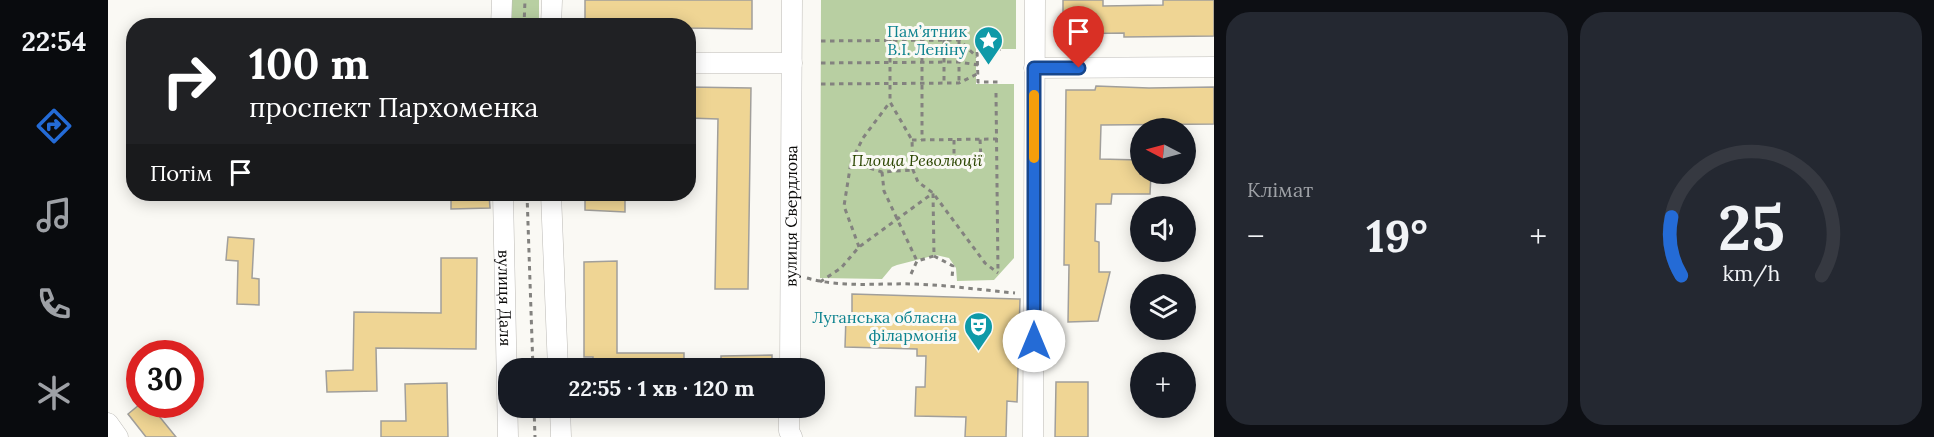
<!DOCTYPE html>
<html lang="uk">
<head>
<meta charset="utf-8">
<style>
	body { margin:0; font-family:Lora,serif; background:#242831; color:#f1f3f6; height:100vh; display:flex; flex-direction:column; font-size:22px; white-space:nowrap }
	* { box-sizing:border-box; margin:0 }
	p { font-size:20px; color:#9ea1a6 }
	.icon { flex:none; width:33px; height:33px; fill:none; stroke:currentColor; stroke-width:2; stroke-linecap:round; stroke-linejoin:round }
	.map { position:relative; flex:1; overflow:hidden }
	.sheet { display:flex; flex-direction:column; gap:12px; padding:12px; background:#0d0f14; width:720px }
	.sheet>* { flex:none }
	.hud { position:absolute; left:18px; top:18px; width:570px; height:183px; border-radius:24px; box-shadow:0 3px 15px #0003; background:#202124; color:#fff; overflow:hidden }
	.needle { width:39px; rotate:276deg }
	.fabs { position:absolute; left:1022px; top:118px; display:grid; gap:12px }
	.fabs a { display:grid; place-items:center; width:66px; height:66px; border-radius:50%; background:#171b24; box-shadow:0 3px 15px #0003; font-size:30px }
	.speed { position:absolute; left:18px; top:340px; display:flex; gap:12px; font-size:30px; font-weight:700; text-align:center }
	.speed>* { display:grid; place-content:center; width:78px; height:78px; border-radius:50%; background:#171b24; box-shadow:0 3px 15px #0003; line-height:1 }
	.speed .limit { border:9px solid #d22; background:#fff; color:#111 }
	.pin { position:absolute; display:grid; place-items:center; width:51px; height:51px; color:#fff; margin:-62px -26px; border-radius:50% 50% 50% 0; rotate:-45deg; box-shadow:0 0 6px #0007 }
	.pin .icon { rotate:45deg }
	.me { position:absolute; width:66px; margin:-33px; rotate:0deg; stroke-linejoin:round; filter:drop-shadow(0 0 4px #0008) }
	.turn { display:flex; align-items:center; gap:21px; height:126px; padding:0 24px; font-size:27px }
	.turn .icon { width:78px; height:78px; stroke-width:2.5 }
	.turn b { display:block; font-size:42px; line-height:51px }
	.then { display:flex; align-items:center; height:57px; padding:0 24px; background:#0003; gap:12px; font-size:22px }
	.big { font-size:45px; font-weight:700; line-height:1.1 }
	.sheet .card { flex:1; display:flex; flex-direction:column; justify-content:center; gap:9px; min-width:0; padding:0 21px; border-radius:24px; background:#242831 }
	.sheet .dial { align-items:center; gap:0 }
	.dial svg { height:156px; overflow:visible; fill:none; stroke:#363941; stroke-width:7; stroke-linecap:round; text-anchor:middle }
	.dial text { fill:#f1f3f6; stroke:none }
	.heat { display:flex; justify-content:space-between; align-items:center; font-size:33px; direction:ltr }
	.sheet .tiles { flex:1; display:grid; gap:12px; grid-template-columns:repeat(2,1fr) }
	.trip { position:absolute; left:390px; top:358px; width:327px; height:60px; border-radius:24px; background:#171b24; box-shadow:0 3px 15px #0003; font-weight:700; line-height:60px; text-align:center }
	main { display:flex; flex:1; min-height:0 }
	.tab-bar { display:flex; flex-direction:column; width:108px; justify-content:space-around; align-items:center; background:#090b0e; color:#9ea1a6 }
	.tab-bar .icon { width:42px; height:42px }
	.tab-bar .current { color:#246bd6 }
	.tab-bar b { font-size:27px; color:#f1f3f6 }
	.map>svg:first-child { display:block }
	.green { fill:#b8cfa2 }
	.building { fill:#efd594; stroke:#a19f9b; stroke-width:1.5 }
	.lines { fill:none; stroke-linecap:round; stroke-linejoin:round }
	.minor-casing { stroke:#bcbab6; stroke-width:21 }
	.path { stroke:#83827f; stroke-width:3; stroke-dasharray:4.5 4.5; stroke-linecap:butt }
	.minor { stroke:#fff; stroke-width:20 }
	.route-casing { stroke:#17468b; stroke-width:15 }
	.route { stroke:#246bd6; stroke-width:10 }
	.slow { stroke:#f59e0b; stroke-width:10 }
	.labels { text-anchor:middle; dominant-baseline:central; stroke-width:6; stroke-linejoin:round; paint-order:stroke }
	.culture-label { font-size:16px; fill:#0d838f; stroke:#faf9f4; text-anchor:end }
	.park-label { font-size:16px; font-style:italic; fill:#2c4602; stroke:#faf9f4 }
	.street-label { font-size:16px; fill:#0c0b0a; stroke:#faf9f4 }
</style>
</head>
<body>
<main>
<nav class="tab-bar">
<b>22:54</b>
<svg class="icon current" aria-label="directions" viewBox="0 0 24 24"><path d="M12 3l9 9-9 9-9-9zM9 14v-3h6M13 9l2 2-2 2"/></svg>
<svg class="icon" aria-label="music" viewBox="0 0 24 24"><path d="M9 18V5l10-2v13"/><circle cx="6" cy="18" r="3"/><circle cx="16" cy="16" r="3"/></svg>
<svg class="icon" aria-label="phone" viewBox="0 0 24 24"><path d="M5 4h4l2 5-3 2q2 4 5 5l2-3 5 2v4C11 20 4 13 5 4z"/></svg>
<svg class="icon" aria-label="climate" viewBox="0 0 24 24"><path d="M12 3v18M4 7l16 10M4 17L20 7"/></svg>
</nav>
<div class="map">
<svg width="1106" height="437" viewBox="0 0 1106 437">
	<rect width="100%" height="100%" fill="#faf9f4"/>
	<g class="green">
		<polygon points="403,0 431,0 431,25 403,26"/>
		<polygon points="713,0 908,0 908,49 868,49 868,84 906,84 906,258 886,280 849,281 848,268 841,258 828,255 789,265 784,267 774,279 712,278"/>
	</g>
	<g class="building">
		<polygon points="477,0 644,0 644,29 580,28 580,26 477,26"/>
		<polygon points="955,0 995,0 995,6 1055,5 1055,0 1106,0 1106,36 1016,37 1016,33 955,34"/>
		<polygon points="988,86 1041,88 1106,87 1106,124 993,125 992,159 1032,160 1032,174 1043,174 1042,194 1004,194 1003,204 988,204 987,241 991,242 991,272 1002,272 990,321 960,322 961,265 956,265 958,90 987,90"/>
		<polygon points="580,87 643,88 640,289 607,289 610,119 580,118"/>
		<polygon points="343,194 381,194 382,208 343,209"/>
		<polygon points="477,194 517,194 517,212 477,210"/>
		<polygon points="120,237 146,239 144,278 151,279 151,305 129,304 130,261 118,260"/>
		<polygon points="333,258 369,258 368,349 268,348 269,391 219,392 218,371 245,370 246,312 333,313"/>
		<polygon points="509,261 509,353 576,353 576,369 485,369 485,357 476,357 476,262"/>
		<polygon points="744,294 912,299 909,402 899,401 898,437 857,437 858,417 807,416 808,387 817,387 818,356 809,356 809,349 737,347 738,317 744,317"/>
		<polygon points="664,355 664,369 613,369 613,356"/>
		<polygon points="948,382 980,382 980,437 947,437"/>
		<polygon points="339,383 340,437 273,437 273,421 298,421 297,384"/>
		<polygon points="31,405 42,405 68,437 38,437 20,414"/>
	</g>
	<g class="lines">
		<defs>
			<g id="minor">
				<polyline points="393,26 394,0"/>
				<polyline points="443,26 444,0"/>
				<polyline points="580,63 684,63"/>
				<polyline points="926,68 1106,67"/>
				<path id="s1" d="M395,194L400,437"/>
				<polyline points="443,194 450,369"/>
				<path id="s2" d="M682,369L684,0"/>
				<polyline points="452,408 453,437"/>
				<polyline points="681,408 681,431 684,437"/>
				<polyline points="0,423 10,437"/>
				<polyline points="925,437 927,0"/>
			</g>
		</defs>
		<use href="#minor" class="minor-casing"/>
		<g class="path">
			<polyline points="416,26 417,0"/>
			<polyline points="782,40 782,102 804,140 805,170 810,182 825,193 877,263 890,273"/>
			<polyline points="814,40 814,140"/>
			<polyline points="836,40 836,83"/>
			<polyline points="851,40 851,83"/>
			<polyline points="713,41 851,40 869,57"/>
			<polyline points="893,49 869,49 870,82 894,82"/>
			<polyline points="713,63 851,62 870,65"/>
			<polyline points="713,84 851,83 869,74"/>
			<polyline points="888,93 890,273"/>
			<polyline points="804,140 889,139"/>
			<polyline points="846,140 846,160 873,160 872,139"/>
			<polyline points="743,162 755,138 782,102"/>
			<polyline points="774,172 776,191 809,261"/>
			<polyline points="419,194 425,369"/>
			<polyline points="751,247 736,206 743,162 774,172 805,170"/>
			<polyline points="826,256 845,266 844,278"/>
			<polyline points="803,274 809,261 826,256 825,193"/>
			<path d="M699,278C734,288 769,283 805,284C840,285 873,290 907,293"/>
			<polyline points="712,282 733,268 751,247 825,193"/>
			<polyline points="426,408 427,437"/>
		</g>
		<use href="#minor" class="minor"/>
	</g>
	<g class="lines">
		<defs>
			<polyline id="route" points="926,341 926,68 971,68"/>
		</defs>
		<use href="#route" class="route-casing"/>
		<use href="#route" class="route"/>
		<polyline class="slow" points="926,95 926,158"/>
	</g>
	<defs>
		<symbol id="sight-pin" viewBox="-11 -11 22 30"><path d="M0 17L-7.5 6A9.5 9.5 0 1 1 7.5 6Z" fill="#0f9aa8" stroke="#faf9f4"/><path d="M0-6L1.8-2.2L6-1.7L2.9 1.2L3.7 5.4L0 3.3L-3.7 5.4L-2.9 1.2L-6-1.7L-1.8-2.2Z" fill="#fff"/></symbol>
		<symbol id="theatre-pin" viewBox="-11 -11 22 30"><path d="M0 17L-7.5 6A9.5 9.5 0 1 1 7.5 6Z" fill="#0f9aa8" stroke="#faf9f4"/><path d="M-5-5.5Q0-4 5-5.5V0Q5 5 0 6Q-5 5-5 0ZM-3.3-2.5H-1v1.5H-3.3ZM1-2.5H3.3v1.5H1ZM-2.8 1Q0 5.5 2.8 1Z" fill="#fff"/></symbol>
	</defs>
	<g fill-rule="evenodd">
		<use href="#sight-pin" x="864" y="24" width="33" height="45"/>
		<use href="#theatre-pin" x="854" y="310" width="33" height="45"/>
	</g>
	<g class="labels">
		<g class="culture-label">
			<text x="859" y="31">Пам’ятник<tspan x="859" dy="18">В.І. Леніну</tspan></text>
			<text x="849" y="317">Луганська обласна<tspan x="849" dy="18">філармонія</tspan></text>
		</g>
		<g class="park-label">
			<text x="809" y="160">Площа Революції</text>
		</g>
		<g class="street-label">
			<text stroke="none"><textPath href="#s2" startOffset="153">вулиця Свердлова</textPath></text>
			<text stroke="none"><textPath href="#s1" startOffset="104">вулиця Даля</textPath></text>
		</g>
	</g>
</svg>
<div class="fabs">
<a><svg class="needle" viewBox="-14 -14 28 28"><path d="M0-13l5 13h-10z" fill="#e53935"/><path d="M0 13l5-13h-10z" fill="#9ea1a6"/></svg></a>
<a><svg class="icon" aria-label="sound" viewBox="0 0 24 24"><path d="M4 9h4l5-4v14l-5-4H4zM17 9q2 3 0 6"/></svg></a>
<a><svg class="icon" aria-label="layers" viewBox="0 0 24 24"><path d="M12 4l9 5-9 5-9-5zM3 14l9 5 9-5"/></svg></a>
<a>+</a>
</div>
<div class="speed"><div class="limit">30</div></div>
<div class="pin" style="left:971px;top:68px;background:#d93025"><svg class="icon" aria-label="arrive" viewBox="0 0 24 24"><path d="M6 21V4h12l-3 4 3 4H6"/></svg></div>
<svg class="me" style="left:926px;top:341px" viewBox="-20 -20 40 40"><circle r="19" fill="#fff"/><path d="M0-13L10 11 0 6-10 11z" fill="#246bd6"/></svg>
<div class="trip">22:55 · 1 хв · 120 m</div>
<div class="hud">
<div class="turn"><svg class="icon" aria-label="right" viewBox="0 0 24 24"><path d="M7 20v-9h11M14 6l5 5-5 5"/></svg><div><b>100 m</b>проспект Пархоменка</div></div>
<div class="then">Потім<svg class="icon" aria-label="arrive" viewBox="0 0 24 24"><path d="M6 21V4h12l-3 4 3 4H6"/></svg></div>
</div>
</div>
<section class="sheet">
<div class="tiles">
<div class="card"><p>Клімат</p>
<div class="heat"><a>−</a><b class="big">19°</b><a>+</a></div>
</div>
<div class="card dial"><svg viewBox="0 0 100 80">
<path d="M14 69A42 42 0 1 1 86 69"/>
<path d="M14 69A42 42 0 0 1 9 39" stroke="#246bd6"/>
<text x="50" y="56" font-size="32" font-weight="700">25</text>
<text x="50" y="72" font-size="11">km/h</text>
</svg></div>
</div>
</section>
</main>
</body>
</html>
